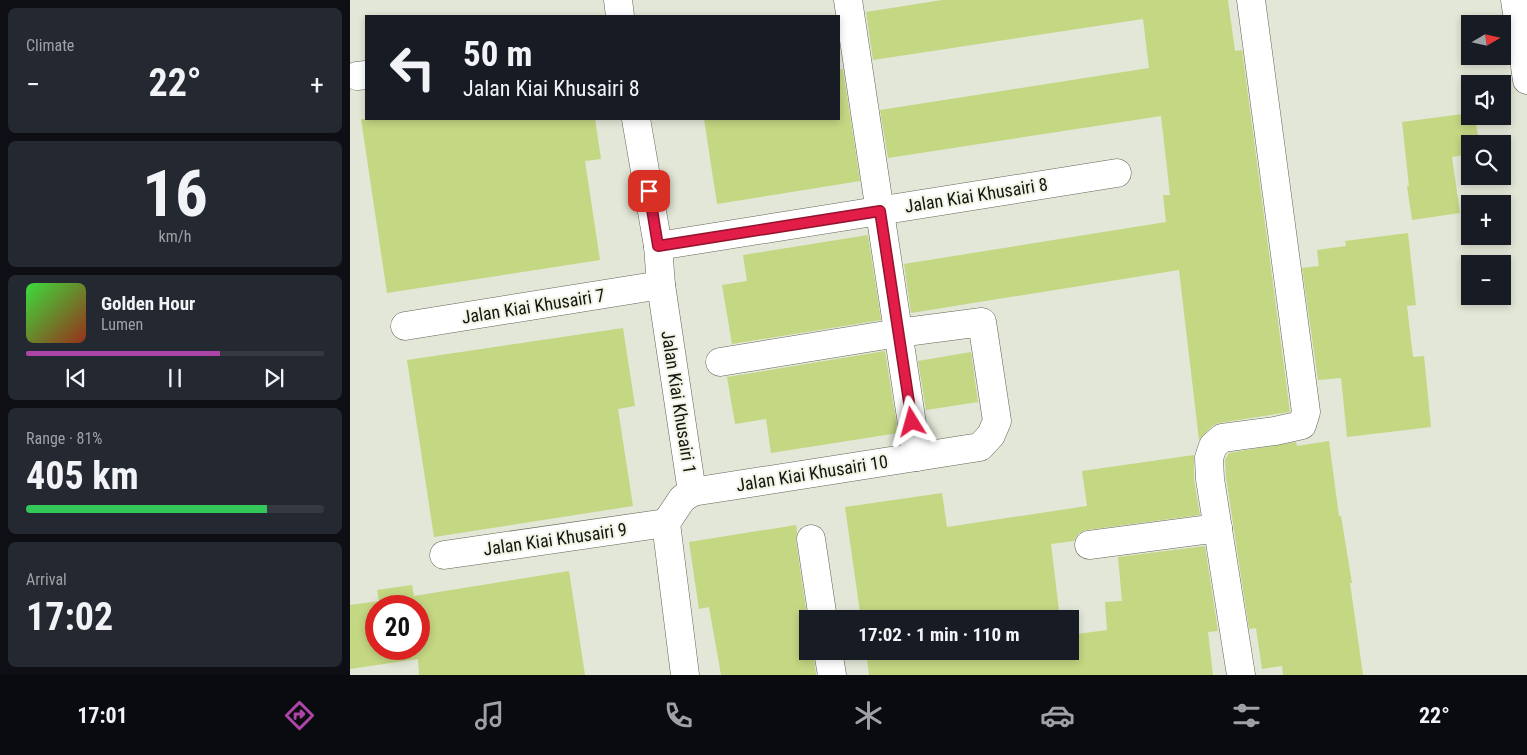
<!DOCTYPE html>
<html lang="en">
<head>
<meta charset="utf-8">
<style>
	body { margin:0; font-family:"Roboto Condensed",sans-serif; background:#242831; color:#f1f3f6; height:100vh; display:flex; flex-direction:column; font-size:19px; white-space:nowrap }
	* { box-sizing:border-box; margin:0 }
	p { font-size:16px; color:#9ea1a6 }
	.icon { flex:none; width:28px; height:28px; fill:none; stroke:currentColor; stroke-width:2; stroke-linecap:round; stroke-linejoin:round }
	.map { position:relative; flex:1; overflow:hidden }
	.sheet { display:flex; flex-direction:column; gap:8px; padding:8px; background:#0d0f14; width:350px }
	.sheet>* { flex:none }
	.banner { position:absolute; left:15px; top:15px; width:475px; height:105px; border-radius:0px; box-shadow:0 2px 8px #0003; background:#171b24; color:#f1f3f6; overflow:hidden }
	.needle { width:32px; rotate:81deg }
	.tools { position:absolute; left:1111px; top:15px; display:grid; gap:10px }
	.tools a { display:grid; place-items:center; width:50px; height:50px; border-radius:0px; background:#171b24; box-shadow:0 2px 8px #0003; font-size:25px }
	.speed { position:absolute; left:15px; top:595px; display:flex; gap:10px; font-size:25px; font-weight:700; text-align:center }
	.speed>* { display:grid; place-content:center; width:65px; height:65px; border-radius:50%; background:#171b24; box-shadow:0 2px 8px #0003; line-height:1 }
	.speed .limit { border:8px solid #d22; background:#fff; color:#111 }
	.pin { position:absolute; display:grid; place-items:center; width:42px; height:42px; color:#fff; margin:-21px; border-radius:10px; box-shadow:0 2px 8px #0006 }
	.me { position:absolute; width:55px; margin:-28px; rotate:352deg; stroke-linejoin:round; filter:drop-shadow(0 0 4px #0008) }
	.turn { display:flex; align-items:center; gap:18px; height:105px; padding:0 15px; font-size:22px }
	.turn .icon { width:65px; height:65px; stroke-width:2.5 }
	.turn b { display:block; font-size:35px; line-height:42px }
	.big { font-size:38px; font-weight:700; line-height:1.1 }
	.sheet .widget { flex:1; display:flex; flex-direction:column; justify-content:center; gap:8px; min-width:0; padding:0 18px; border-radius:8px; background:#242831 }
	.sheet .dial { align-items:center; gap:0 }
	.dial b { font-size:65px; line-height:1 }
	.song { display:flex; align-items:center; gap:15px }
	.cover { width:60px; height:60px; border-radius:8px; background:linear-gradient(135deg,hsl(120 70% 55%),hsl(10 70% 35%)) }
	.played { height:5px; border-radius:2px; background:linear-gradient(90deg,#ad45a8 65%,#363941 65%) }
	.keys { display:flex; justify-content:space-around; direction:ltr }
	.heat { display:flex; justify-content:space-between; align-items:center; font-size:28px; direction:ltr }
	.charge { height:8px; border-radius:4px; background:linear-gradient(90deg,#34c759 81%,#363941 0) }
	.trip { position:absolute; left:449px; top:610px; width:280px; height:50px; border-radius:0px; background:#171b24; box-shadow:0 2px 8px #0003; font-weight:700; line-height:50px; text-align:center }
	.dock { display:flex; height:80px; justify-content:space-around; align-items:center; background:#090b0e; color:#9ea1a6 }
	.dock .icon { width:35px; height:35px }
	.dock .selected { color:#ad45a8 }
	.dock b { font-size:22px; color:#f1f3f6 }
	main { display:flex; flex:1; min-height:0 }
	.map>svg:first-child { display:block }
	.building { fill:#c4d783; fill-rule:evenodd }
	.lines { fill:none; stroke-linecap:round; stroke-linejoin:round }
	.minor-casing { stroke:#626557; stroke-width:29 }
	.minor { stroke:#fff; stroke-width:28 }
	.route-casing { stroke:#92132f; stroke-width:12 }
	.route { stroke:#e11d48; stroke-width:9 }
	.labels { text-anchor:middle; dominant-baseline:central; stroke-width:4; stroke-linejoin:round; paint-order:stroke }
	.street-label { font-size:18px; fill:#151611; stroke:#eff4e4 }
</style>
</head>
<body>
<main>
<section class="sheet">
<div class="widget"><p>Climate</p>
<div class="heat"><a>−</a><b class="big">22°</b><a>+</a></div>
</div>
<div class="widget dial"><b>16</b><p>km/h</p></div>
<div class="widget">
<div class="song"><i class="cover"></i><div><b>Golden Hour</b><p>Lumen</p></div></div>
<div class="played"></div>
<div class="keys"><svg class="icon" aria-label="previous" viewBox="0 0 24 24"><path d="M18 5L8 12l10 7zM5 5v14"/></svg><svg class="icon" aria-label="pause" viewBox="0 0 24 24"><path d="M8 5v14M16 5v14"/></svg><svg class="icon" aria-label="next" viewBox="0 0 24 24"><path d="M6 5l10 7-10 7zM19 5v14"/></svg></div>
</div>
<div class="widget"><p>Range · 81%</p><b class="big">405 km</b><div class="charge"></div></div>
<div class="widget"><p>Arrival</p><b class="big">17:02</b></div>
</section>
<div class="map">
<svg width="1177" height="675" viewBox="0 0 1177 675">
	<rect width="100%" height="100%" fill="#e2e7d7"/>
	<g class="building">
		<polygon points="592,0 878,0 885,51 892,50 940,412 869,423 862,426 849,440 829,270 561,313 554,264 816,222 813,195 820,195 811,116 538,158 530,110 799,68 793,19 523,60 516,12"/>
		<polygon points="489,69 493,69 510,181 367,204 354,119 489,119"/>
		<polygon points="1120,113 1120,116 1125,116 1129,144 1120,144 1120,154 1102,157 1110,213 1062,220 1057,186 1059,186 1052,122"/>
		<polygon points="11,119 245,119 251,159 235,161 250,260 37,293"/>
		<polygon points="1058,233 1066,305 1057,306 1063,357 1074,356 1081,427 997,437 991,378 968,380 952,268 969,266 967,250 996,246 995,241"/>
		<polygon points="518,235 531,320 382,344 372,285 397,281 393,255"/>
		<polygon points="273,328 285,406 268,409 283,506 84,537 57,360"/>
		<polygon points="535,351 548,433 421,453 416,419 385,424 377,377"/>
		<polygon points="621,352 628,402 576,410 568,361"/>
		<polygon points="979,441 989,516 991,516 1002,583 1000,583 1013,675 933,675 932,666 912,669 906,628 899,629 876,477 875,460 879,453 946,442 947,446"/>
		<polygon points="844,455 844,480 850,515 737,530 729,533 724,541 701,544 710,619 511,619 495,507 592,493 597,527 737,506 732,471"/>
		<polygon points="446,525 447,532 446,541 458,623 458,651 463,651 466,675 371,675 359,607 349,609 339,542"/>
		<polygon points="855,546 868,631 858,632 863,675 519,675 516,651 720,651 720,635 757,630 755,602 772,601 768,557"/>
		<path d="M219,571L235,675H69L68,659L0,669V605L29,601L27,590L62,585L64,596ZM26,606H69V649H26Z"/>
	</g>
	<g class="lines">
		<defs>
			<g id="minor">
				<polyline points="268,0 270,16"/>
				<polyline points="498,0 567,457"/>
				<polyline points="1165,0 1177,80"/>
				<polyline points="7,76 16,75"/>
				<polyline points="286,119 308,246 311,285 342,492 332,499 316,523 335,675"/>
				<polyline points="308,246 767,173"/>
				<polyline points="55,326 311,285"/>
				<polyline points="342,492 630,447 641,435 647,421 632,322 548,333 370,362"/>
				<polyline points="461,539 473,619"/>
				<polyline points="739,545 868,528"/>
				<polyline points="94,555 316,523"/>
				<polyline points="478,651 482,675"/>
				<polyline points="891,675 860,479 859,458 863,446 872,438 925,431 952,425 956,412 901,0"/>
			</g>
		</defs>
		<use href="#minor" class="minor-casing"/>
		<use href="#minor" class="minor"/>
	</g>
	<g class="lines">
		<defs>
			<polyline id="route" points="299,191 308,246 530,211 562,422"/>
		</defs>
		<use href="#route" class="route-casing"/>
		<use href="#route" class="route"/>
	</g>
	<g class="labels">
		<g class="street-label">
			<text transform="translate(626 195) rotate(-9)">Jalan Kiai Khusairi 8</text>
			<text transform="translate(183 306) rotate(-9)">Jalan Kiai Khusairi 7</text>
			<text transform="translate(329 402) rotate(81)">Jalan Kiai Khusairi 1</text>
			<text transform="translate(462 473) rotate(-9)">Jalan Kiai Khusairi 10</text>
			<text transform="translate(205 539) rotate(-8)">Jalan Kiai Khusairi 9</text>
		</g>
	</g>
</svg>
<div class="tools">
<a><svg class="needle" viewBox="-14 -14 28 28"><path d="M0-13l5 13h-10z" fill="#e53935"/><path d="M0 13l5-13h-10z" fill="#9ea1a6"/></svg></a>
<a><svg class="icon" aria-label="sound" viewBox="0 0 24 24"><path d="M4 9h4l5-4v14l-5-4H4zM17 9q2 3 0 6"/></svg></a>
<a><svg class="icon" aria-label="search" viewBox="0 0 24 24"><circle cx="10" cy="10" r="6"/><path d="M15 15l6 6"/></svg></a>
<a>+</a>
<a>−</a>
</div>
<div class="speed"><div class="limit">20</div></div>
<div class="pin" style="left:299px;top:191px;background:#d93025"><svg class="icon" aria-label="arrive" viewBox="0 0 24 24"><path d="M6 21V4h12l-3 4 3 4H6"/></svg></div>
<svg class="me" style="left:562px;top:422px" viewBox="-20 -20 40 40"><path d="M0-17L14 15 0 8-14 15z" fill="#e11d48" stroke="#fff" stroke-width="4"/></svg>
<div class="trip">17:02 · 1 min · 110 m</div>
<div class="banner">
<div class="turn"><svg class="icon" aria-label="left" viewBox="0 0 24 24"><path d="M17 20v-9H6M10 6l-5 5 5 5"/></svg><div><b>50 m</b>Jalan Kiai Khusairi 8</div></div>
</div>
</div>
</main>
<nav class="dock">
<b>17:01</b>
<svg class="icon selected" aria-label="directions" viewBox="0 0 24 24"><path d="M12 3l9 9-9 9-9-9zM9 14v-3h6M13 9l2 2-2 2"/></svg>
<svg class="icon" aria-label="music" viewBox="0 0 24 24"><path d="M9 18V5l10-2v13"/><circle cx="6" cy="18" r="3"/><circle cx="16" cy="16" r="3"/></svg>
<svg class="icon" aria-label="phone" viewBox="0 0 24 24"><path d="M5 4h4l2 5-3 2q2 4 5 5l2-3 5 2v4C11 20 4 13 5 4z"/></svg>
<svg class="icon" aria-label="climate" viewBox="0 0 24 24"><path d="M12 3v18M4 7l16 10M4 17L20 7"/></svg>
<svg class="icon" aria-label="car" viewBox="0 0 24 24"><path d="M5 17H2v-5l4-1 3-4h7l3 4 3 1v5h-3M9 17h6M6 11h13"/><circle cx="7" cy="17" r="2"/><circle cx="17" cy="17" r="2"/></svg>
<svg class="icon" aria-label="filters" viewBox="0 0 24 24"><path d="M4 7h16M4 17h16"/><circle cx="9" cy="7" r="2"/><circle cx="15" cy="17" r="2"/></svg>
<b>22°</b>
</nav>
</body>
</html>
